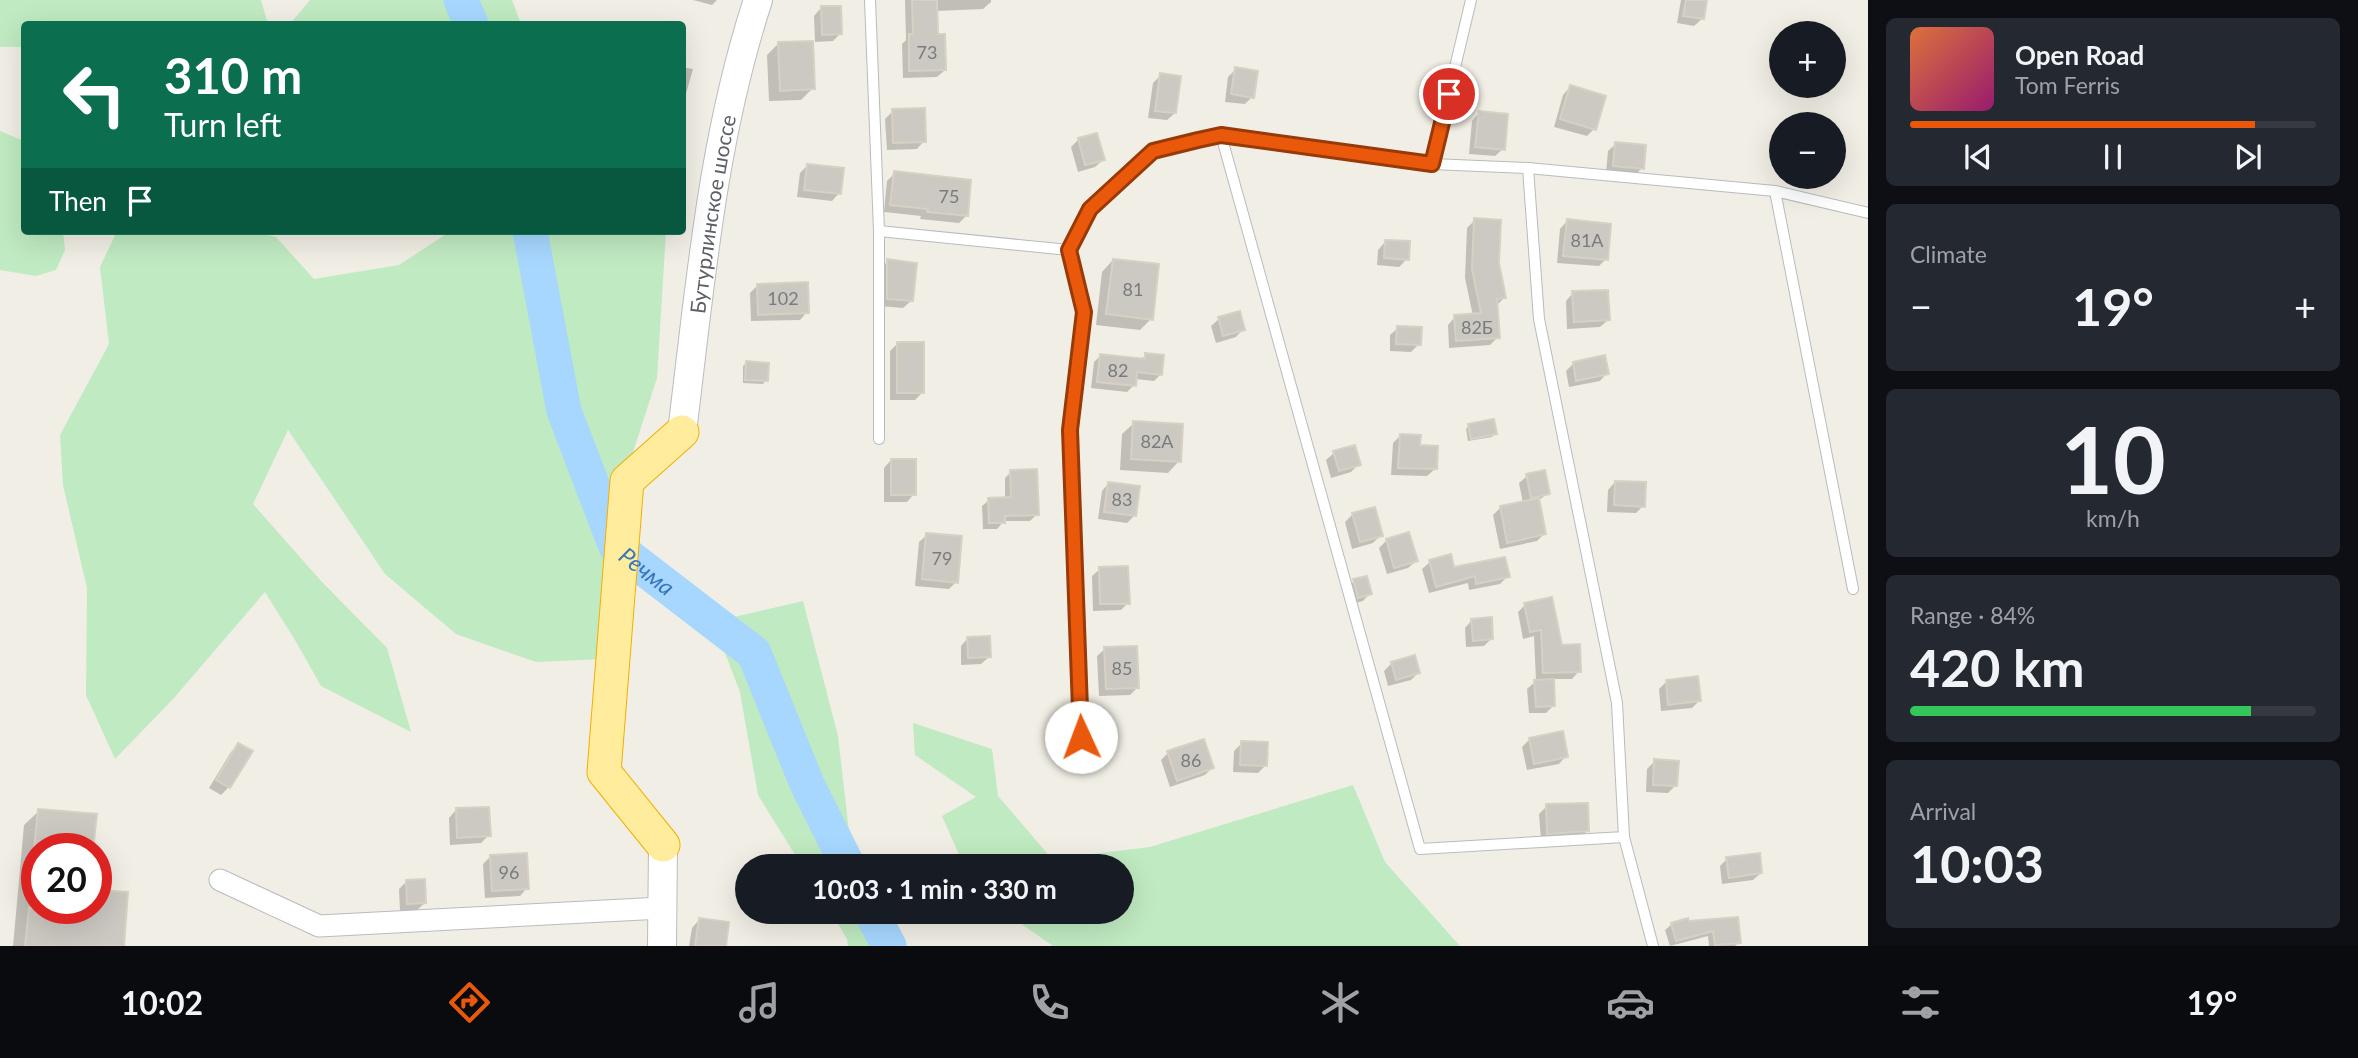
<!DOCTYPE html>
<html lang="en">
<head>
<meta charset="utf-8">
<style>
	body { margin:0; font-family:Lato,sans-serif; background:#242831; color:#f1f3f6; height:100vh; display:flex; flex-direction:column; font-size:26px; white-space:nowrap }
	* { box-sizing:border-box; margin:0 }
	p { font-size:23px; color:#9ea1a6 }
	.icon { flex:none; width:38px; height:38px; fill:none; stroke:currentColor; stroke-width:2; stroke-linecap:round; stroke-linejoin:round }
	.map { position:relative; flex:1; overflow:hidden }
	.panel { display:flex; flex-direction:column; gap:18px; padding:18px; background:#0d0f14; width:490px }
	.panel>* { flex:none }
	.hud { position:absolute; left:21px; top:21px; width:665px; height:214px; border-radius:7px; box-shadow:0 7px 28px #0002; background:#0b6e4f; color:#fff; overflow:hidden }
	.fabs { position:absolute; left:1769px; top:21px; display:grid; gap:14px }
	.fabs a { display:grid; place-items:center; width:77px; height:77px; border-radius:50%; background:#171b24; box-shadow:0 7px 28px #0002; font-size:35px }
	.speed { position:absolute; left:21px; top:833px; display:flex; gap:14px; font-size:35px; font-weight:700; text-align:center }
	.speed>* { display:grid; place-content:center; width:91px; height:91px; border-radius:50%; background:#171b24; box-shadow:0 7px 28px #0002; line-height:1 }
	.speed .limit { border:10px solid #d22; background:#fff; color:#111 }
	.pin { position:absolute; display:grid; place-items:center; width:60px; height:60px; color:#fff; margin:-30px; border:4px solid #fff; border-radius:50%; box-shadow:0 2px 7px #0007 }
	.me { position:absolute; width:77px; margin:-38px; rotate:358deg; stroke-linejoin:round; filter:drop-shadow(0 0 5px #0008) }
	.turn { display:flex; align-items:center; gap:24px; height:147px; padding:0 28px; font-size:32px }
	.turn .icon { width:91px; height:91px; stroke-width:2.5 }
	.turn b { display:block; font-size:49px; line-height:60px }
	.then { display:flex; align-items:center; height:66px; padding:0 28px; background:#0003; gap:14px; font-size:26px }
	.big { font-size:52px; font-weight:700; line-height:1.1 }
	.panel .tile { flex:1; display:flex; flex-direction:column; justify-content:center; gap:10px; min-width:0; padding:0 24px; border-radius:10px; background:#242831 }
	.panel .dial { align-items:center; gap:0 }
	.dial b { font-size:91px; line-height:1 }
	.song { display:flex; align-items:center; gap:21px }
	.cover { width:84px; height:84px; border-radius:10px; background:linear-gradient(135deg,hsl(20 70% 55%),hsl(320 70% 35%)) }
	.played { height:7px; border-radius:4px; background:linear-gradient(90deg,#ea580c 85%,#363941 85%) }
	.keys { display:flex; justify-content:space-around; direction:ltr }
	.heat { display:flex; justify-content:space-between; align-items:center; font-size:38px; direction:ltr }
	.charge { height:10px; border-radius:5px; background:linear-gradient(90deg,#34c759 84%,#363941 0) }
	.trip { position:absolute; left:735px; top:854px; width:399px; height:70px; border-radius:35px; background:#171b24; box-shadow:0 7px 28px #0002; font-weight:700; line-height:70px; text-align:center }
	.dock { display:flex; height:112px; justify-content:space-around; align-items:center; background:#090b0e; color:#9ea1a6 }
	.dock .icon { width:49px; height:49px }
	.dock .current { color:#ea580c }
	.dock b { font-size:32px; color:#f1f3f6 }
	main { display:flex; flex:1; min-height:0 }
	.map>svg:first-child { display:block }
	.green { fill:#c0eac1 }
	.shadow { fill:#0003 }
	.lines { fill:none; stroke-linecap:round; stroke-linejoin:round }
	.river { stroke:#a7d7ff; stroke-width:35 }
	.building { fill:#ccc8c2; stroke:#d6d1c3; stroke-width:2 }
	.service-casing { stroke:#b8bbc0; stroke-width:12 }
	.minor-casing { stroke:#b8bbc0; stroke-width:23 }
	.secondary-casing { stroke:#b9bcc2; stroke-width:30 }
	.trunk-casing { stroke:#f6ae00; stroke-width:35 }
	.service { stroke:#fff; stroke-width:10 }
	.minor { stroke:#fff; stroke-width:21 }
	.secondary { stroke:#fff; stroke-width:28 }
	.trunk { stroke:#ffec9d; stroke-width:33 }
	.route-casing { stroke:#983908; stroke-width:18 }
	.route { stroke:#ea580c; stroke-width:12 }
	.labels { text-anchor:middle; dominant-baseline:central; stroke-width:5; stroke-linejoin:round; paint-order:stroke }
	.number-label { font-size:18px; fill:#797b7e }
	.street-label { font-size:21px; fill:#5d6167; stroke:#fff }
	.water-label { font-size:23px; font-style:italic; fill:#3977bc; stroke:#fff }
</style>
</head>
<body>
<main>
<div class="map">
<svg width="1868" height="946" viewBox="0 0 1868 946">
	<rect width="100%" height="100%" fill="#f1eee5"/>
	<g class="green">
		<polygon points="0,0 261,0 268,24 24,24 24,47 0,47"/>
		<polygon points="310,0 512,0 521,24 290,24"/>
		<polygon points="0,131 24,141 24,231 63,231 65,250 56,270 36,276 0,270"/>
		<polygon points="117,231 246,231 276,237 314,279 399,265 451,231 666,231 657,378 624,480 603,659 536,662 456,634 385,574 288,430 253,504 321,581 387,648 411,732 321,686 295,640 265,592 174,698 115,759 86,695 87,588 63,485 60,435 109,344 100,267"/>
		<polygon points="803,601 838,736 853,866 802,866 758,795 740,692 713,622"/>
		<polygon points="913,723 992,749 998,796 1052,859 1150,847 1353,785 1385,862 1460,946 1053,946 1004,912 1122,912 1122,866 964,866 942,816 976,797 915,755"/>
		<polygon points="831,912 871,912 889,946 848,946 847,939"/>
	</g>
	<g class="shadow">
		<polygon points="693,0 717,0 712,5"/>
		<polygon points="905,0 991,0 991,2 983,9 936,11 936,36 945,70 937,77 903,78 902,44 906,40"/>
		<polygon points="1681,0 1705,0 1702,19 1694,26 1677,23"/>
		<polygon points="821,8 840,34 833,41 815,42 814,16"/>
		<polygon points="778,44 813,88 801,100 769,101 767,55"/>
		<polygon points="682,67 693,69 682,108"/>
		<polygon points="1236,69 1252,97 1245,104 1225,102 1228,77"/>
		<polygon points="1161,75 1175,113 1167,120 1148,118 1153,83"/>
		<polygon points="1570,87 1594,129 1587,136 1554,127 1563,95"/>
		<polygon points="893,111 924,141 917,149 887,150 885,119"/>
		<polygon points="1479,113 1503,149 1495,156 1469,154 1472,121"/>
		<polygon points="1079,139 1103,160 1095,167 1078,172 1071,147"/>
		<polygon points="1616,144 1642,168 1634,176 1606,173 1608,151"/>
		<polygon points="807,166 839,193 832,201 797,197 800,173"/>
		<polygon points="895,173 966,216 959,223 920,219 921,216 884,212 887,181"/>
		<polygon points="1475,220 1498,263 1505,297 1497,305 1498,337 1490,345 1449,348 1448,325 1455,317 1473,316 1465,278 1467,228"/>
		<polygon points="1567,221 1606,259 1599,266 1557,263 1560,229"/>
		<polygon points="1385,242 1407,259 1399,267 1377,265 1378,250"/>
		<polygon points="1113,260 1151,319 1140,330 1096,325 1102,272"/>
		<polygon points="888,261 911,301 903,308 880,306 880,269"/>
		<polygon points="758,285 807,312 800,320 751,321 750,293"/>
		<polygon points="1573,293 1608,320 1600,327 1567,329 1566,301"/>
		<polygon points="1219,319 1243,329 1236,337 1216,343 1211,326"/>
		<polygon points="1398,328 1419,344 1411,352 1390,351 1390,335"/>
		<polygon points="898,343 922,393 915,400 890,400 890,351"/>
		<polygon points="1101,355 1140,360 1146,355 1160,375 1154,381 1135,379 1134,385 1127,392 1091,388 1094,362"/>
		<polygon points="747,363 766,380 763,384 743,383 743,366"/>
		<polygon points="1573,364 1607,373 1600,381 1569,387 1566,371"/>
		<polygon points="1134,423 1179,461 1168,473 1120,470 1122,434"/>
		<polygon points="1469,425 1495,433 1492,437 1468,441 1466,429"/>
		<polygon points="1400,436 1418,447 1435,469 1427,476 1391,475 1393,443"/>
		<polygon points="1334,453 1359,464 1351,472 1331,478 1326,460"/>
		<polygon points="891,460 914,494 907,502 884,502 884,468"/>
		<polygon points="1011,472 1037,514 1030,521 1004,521 997,529 983,529 982,506 989,500 1005,499 1005,478"/>
		<polygon points="1527,476 1548,493 1538,501 1544,534 1537,541 1500,549 1493,515 1501,507 1523,503 1519,483"/>
		<polygon points="1615,482 1643,506 1636,513 1607,512 1608,490"/>
		<polygon points="1109,483 1134,516 1127,523 1098,519 1102,491"/>
		<polygon points="1374,509 1381,535 1373,543 1352,549 1345,522 1352,515"/>
		<polygon points="927,535 956,582 949,589 915,586 919,542"/>
		<polygon points="1387,540 1416,561 1408,568 1387,574 1379,548"/>
		<polygon points="1430,562 1453,569 1508,576 1500,584 1469,590 1468,583 1429,593 1422,569"/>
		<polygon points="1100,569 1128,603 1121,610 1093,611 1092,576"/>
		<polygon points="1354,581 1370,593 1363,601 1351,604 1346,589"/>
		<polygon points="1525,605 1579,671 1572,679 1553,679 1554,705 1546,713 1529,713 1527,689 1536,681 1534,636 1523,639 1518,612"/>
		<polygon points="1472,620 1491,639 1484,646 1466,647 1465,628"/>
		<polygon points="968,638 989,657 981,664 961,665 961,646"/>
		<polygon points="1105,649 1137,688 1130,695 1099,696 1097,656"/>
		<polygon points="1392,663 1418,673 1411,680 1388,686 1384,671"/>
		<polygon points="1667,681 1699,701 1692,708 1661,711 1659,689"/>
		<polygon points="1530,739 1566,756 1559,764 1527,770 1522,747"/>
		<polygon points="1242,743 1266,765 1258,773 1233,772 1234,751"/>
		<polygon points="239,745 250,752 229,787 221,795 209,788 231,752"/>
		<polygon points="1168,753 1212,768 1205,775 1170,787 1161,760"/>
		<polygon points="1655,761 1676,785 1668,793 1646,792 1647,769"/>
		<polygon points="1547,806 1588,830 1580,838 1541,840 1539,814"/>
		<polygon points="456,810 489,835 481,843 450,845 449,818"/>
		<polygon points="39,811 37,908 122,946 13,946 24,825"/>
		<polygon points="490,857 527,888 520,896 485,898 483,864"/>
		<polygon points="1727,859 1761,873 1753,880 1722,884 1720,866"/>
		<polygon points="406,882 425,903 417,910 400,911 399,889"/>
		<polygon points="1736,919 1739,942 1735,946 1709,946 1708,936 1670,946 1665,930 1672,924"/>
		<polygon points="699,920 724,946 689,946 692,928"/>
	</g>
	<g class="lines">
		<g class="river">
			<polyline points="461,0 471,24"/>
			<path id="s1" d="M530,231L564,411L616,547L754,653L807,784L848,866"/>
			<polyline points="871,912 889,946"/>
		</g>
	</g>
	<g class="building">
		<polygon points="912,0 937,0 938,34 945,34 946,70 909,71 909,34 913,34"/>
		<polygon points="1686,0 1707,0 1704,19 1683,16"/>
		<polygon points="821,6 841,6 842,34 822,35"/>
		<polygon points="813,41 815,89 780,91 778,42"/>
		<polygon points="1235,67 1258,71 1254,98 1231,94"/>
		<polygon points="1160,73 1181,76 1176,113 1155,111"/>
		<polygon points="1570,85 1606,96 1596,130 1560,119"/>
		<polygon points="925,108 926,142 893,143 892,109"/>
		<polygon points="1479,111 1508,114 1505,150 1475,147"/>
		<polygon points="1097,133 1105,160 1085,165 1078,138"/>
		<polygon points="1615,142 1646,145 1644,169 1613,166"/>
		<polygon points="807,164 844,168 841,194 804,190"/>
		<polygon points="894,171 971,180 968,216 927,212 928,209 890,205"/>
		<polygon points="1474,218 1501,220 1499,263 1506,298 1497,299 1500,338 1456,341 1454,315 1481,313 1472,269"/>
		<polygon points="1567,219 1611,224 1608,260 1563,256"/>
		<polygon points="1385,240 1410,241 1409,260 1384,258"/>
		<polygon points="887,259 917,263 913,301 887,299"/>
		<polygon points="1113,259 1159,264 1153,320 1106,314"/>
		<polygon points="808,282 809,313 758,315 757,284"/>
		<polygon points="1608,290 1610,320 1574,322 1572,291"/>
		<polygon points="1240,311 1245,330 1223,336 1218,317"/>
		<polygon points="1397,326 1422,327 1421,345 1396,344"/>
		<rect x="897" y="342" width="27" height="51"/>
		<polygon points="1145,353 1164,355 1162,375 1137,372 1136,386 1097,382 1100,354 1145,359"/>
		<polygon points="1605,355 1609,374 1576,381 1573,362"/>
		<polygon points="746,361 769,363 768,381 745,380"/>
		<polygon points="1494,419 1497,434 1471,439 1468,424"/>
		<polygon points="1133,421 1183,424 1181,462 1131,459"/>
		<polygon points="1400,434 1421,435 1420,445 1438,446 1437,469 1398,468"/>
		<polygon points="1355,445 1361,465 1339,471 1333,451"/>
		<rect x="891" y="459" width="25" height="36"/>
		<polygon points="1037,469 1039,515 1005,516 1005,523 989,523 988,498 1011,497 1010,470"/>
		<polygon points="1545,470 1550,494 1531,498 1526,474"/>
		<polygon points="1615,481 1646,482 1645,507 1614,505"/>
		<polygon points="1108,482 1140,486 1136,516 1104,512"/>
		<polygon points="1539,498 1546,534 1507,543 1500,506"/>
		<polygon points="1375,507 1383,536 1360,542 1352,513"/>
		<polygon points="1409,532 1418,561 1394,568 1386,539"/>
		<polygon points="926,533 962,536 958,583 922,579"/>
		<polygon points="1451,554 1454,567 1505,557 1510,577 1476,584 1475,576 1436,587 1429,560"/>
		<polygon points="1128,566 1130,604 1100,604 1099,567"/>
		<polygon points="1367,576 1372,594 1358,598 1353,579"/>
		<polygon points="1552,597 1562,645 1580,644 1581,672 1543,673 1541,630 1530,632 1524,603"/>
		<polygon points="1492,617 1493,639 1473,641 1471,619"/>
		<polygon points="990,636 991,657 968,658 967,637"/>
		<polygon points="1137,646 1139,688 1106,689 1104,647"/>
		<polygon points="1415,655 1420,673 1396,680 1391,662"/>
		<polygon points="1698,676 1701,701 1668,705 1666,680"/>
		<polygon points="1554,679 1555,706 1536,707 1534,680"/>
		<polygon points="1563,731 1568,757 1534,764 1529,738"/>
		<polygon points="1204,739 1214,768 1177,781 1167,751"/>
		<polygon points="1241,741 1268,742 1267,766 1240,765"/>
		<polygon points="238,743 253,751 230,788 216,780"/>
		<polygon points="1654,759 1679,761 1677,786 1653,785"/>
		<polygon points="1588,803 1589,831 1547,834 1546,804"/>
		<polygon points="489,807 491,836 457,838 456,808"/>
		<polygon points="38,809 97,814 93,849 34,849"/>
		<polygon points="527,853 529,889 492,891 490,855"/>
		<polygon points="1760,853 1762,873 1729,878 1726,857"/>
		<polygon points="425,879 426,903 407,904 406,880"/>
		<polygon points="96,890 128,892 124,946 25,946 29,908 96,908"/>
		<polygon points="1738,917 1741,943 1715,945 1713,931 1676,941 1671,923 1688,918 1689,921"/>
		<polygon points="699,918 729,922 726,946 695,946"/>
	</g>
	<g class="lines">
		<defs>
			<g id="service">
				<polyline points="870,0 879,231 1069,250 1090,209 1153,151 1221,135 1432,164 1528,168 1539,319 1617,703 1624,837 1420,849 1221,135"/>
				<polyline points="1432,164 1471,0"/>
				<polyline points="1528,168 1775,191 1868,213"/>
				<polyline points="1775,191 1853,589"/>
				<polyline points="879,231 879,439"/>
				<polyline points="1069,250 1084,312 1070,430 1081,737"/>
				<polyline points="1624,837 1653,946"/>
			</g>
			<polyline id="minor" points="220,880 319,926 662,908"/>
			<g id="secondary">
				<path id="s2" d="M682,432C700,287 712,140 758,0"/>
				<polyline points="662,946 663,845"/>
			</g>
			<polyline id="trunk" points="663,845 604,772 627,481 682,432"/>
		</defs>
		<use href="#service" class="service-casing"/>
		<use href="#minor" class="minor-casing"/>
		<use href="#secondary" class="secondary-casing"/>
		<use href="#trunk" class="trunk-casing"/>
		<use href="#service" class="service"/>
		<use href="#minor" class="minor"/>
		<use href="#secondary" class="secondary"/>
		<use href="#trunk" class="trunk"/>
	</g>
	<g class="lines">
		<defs>
			<polyline id="route" points="1081,737 1070,430 1084,312 1069,250 1090,209 1153,151 1198,140 1221,135 1432,164 1449,94"/>
		</defs>
		<use href="#route" class="route-casing"/>
		<use href="#route" class="route"/>
	</g>
	<g class="labels">
		<g class="number-label">
			<text x="927" y="52">73</text>
			<text x="949" y="196">75</text>
			<text x="1587" y="240">81А</text>
			<text x="1133" y="289">81</text>
			<text x="783" y="298">102</text>
			<text x="1477" y="327">82Б</text>
			<text x="1118" y="370">82</text>
			<text x="1157" y="441">82А</text>
			<text x="1122" y="499">83</text>
			<text x="942" y="558">79</text>
			<text x="1122" y="668">85</text>
			<text x="1191" y="760">86</text>
			<text x="509" y="872">96</text>
		</g>
		<g class="street-label">
			<text stroke="none"><textPath href="#s2" startOffset="220">Бутурлинское шоссе</textPath></text>
		</g>
		<g class="water-label">
			<text stroke="none"><textPath href="#s1" startOffset="368">Речма</textPath></text>
		</g>
	</g>
</svg>
<div class="fabs">
<a>+</a>
<a>−</a>
</div>
<div class="speed"><div class="limit">20</div></div>
<div class="pin" style="left:1449px;top:94px;background:#d93025"><svg class="icon" aria-label="arrive" viewBox="0 0 24 24"><path d="M6 21V4h12l-3 4 3 4H6"/></svg></div>
<svg class="me" style="left:1081px;top:737px" viewBox="-20 -20 40 40"><circle r="19" fill="#fff"/><path d="M0-13L10 11 0 6-10 11z" fill="#ea580c"/></svg>
<div class="trip">10:03 · 1 min · 330 m</div>
<div class="hud">
<div class="turn"><svg class="icon" aria-label="left" viewBox="0 0 24 24"><path d="M17 20v-9H6M10 6l-5 5 5 5"/></svg><div><b>310 m</b>Turn left</div></div>
<div class="then">Then<svg class="icon" aria-label="arrive" viewBox="0 0 24 24"><path d="M6 21V4h12l-3 4 3 4H6"/></svg></div>
</div>
</div>
<section class="panel">
<div class="tile">
<div class="song"><i class="cover"></i><div><b>Open Road</b><p>Tom Ferris</p></div></div>
<div class="played"></div>
<div class="keys"><svg class="icon" aria-label="previous" viewBox="0 0 24 24"><path d="M18 5L8 12l10 7zM5 5v14"/></svg><svg class="icon" aria-label="pause" viewBox="0 0 24 24"><path d="M8 5v14M16 5v14"/></svg><svg class="icon" aria-label="next" viewBox="0 0 24 24"><path d="M6 5l10 7-10 7zM19 5v14"/></svg></div>
</div>
<div class="tile"><p>Climate</p>
<div class="heat"><a>−</a><b class="big">19°</b><a>+</a></div>
</div>
<div class="tile dial"><b>10</b><p>km/h</p></div>
<div class="tile"><p>Range · 84%</p><b class="big">420 km</b><div class="charge"></div></div>
<div class="tile"><p>Arrival</p><b class="big">10:03</b></div>
</section>
</main>
<nav class="dock">
<b>10:02</b>
<svg class="icon current" aria-label="directions" viewBox="0 0 24 24"><path d="M12 3l9 9-9 9-9-9zM9 14v-3h6M13 9l2 2-2 2"/></svg>
<svg class="icon" aria-label="music" viewBox="0 0 24 24"><path d="M9 18V5l10-2v13"/><circle cx="6" cy="18" r="3"/><circle cx="16" cy="16" r="3"/></svg>
<svg class="icon" aria-label="phone" viewBox="0 0 24 24"><path d="M5 4h4l2 5-3 2q2 4 5 5l2-3 5 2v4C11 20 4 13 5 4z"/></svg>
<svg class="icon" aria-label="climate" viewBox="0 0 24 24"><path d="M12 3v18M4 7l16 10M4 17L20 7"/></svg>
<svg class="icon" aria-label="car" viewBox="0 0 24 24"><path d="M5 17H2v-5l4-1 3-4h7l3 4 3 1v5h-3M9 17h6M6 11h13"/><circle cx="7" cy="17" r="2"/><circle cx="17" cy="17" r="2"/></svg>
<svg class="icon" aria-label="filters" viewBox="0 0 24 24"><path d="M4 7h16M4 17h16"/><circle cx="9" cy="7" r="2"/><circle cx="15" cy="17" r="2"/></svg>
<b>19°</b>
</nav>
</body>
</html>
